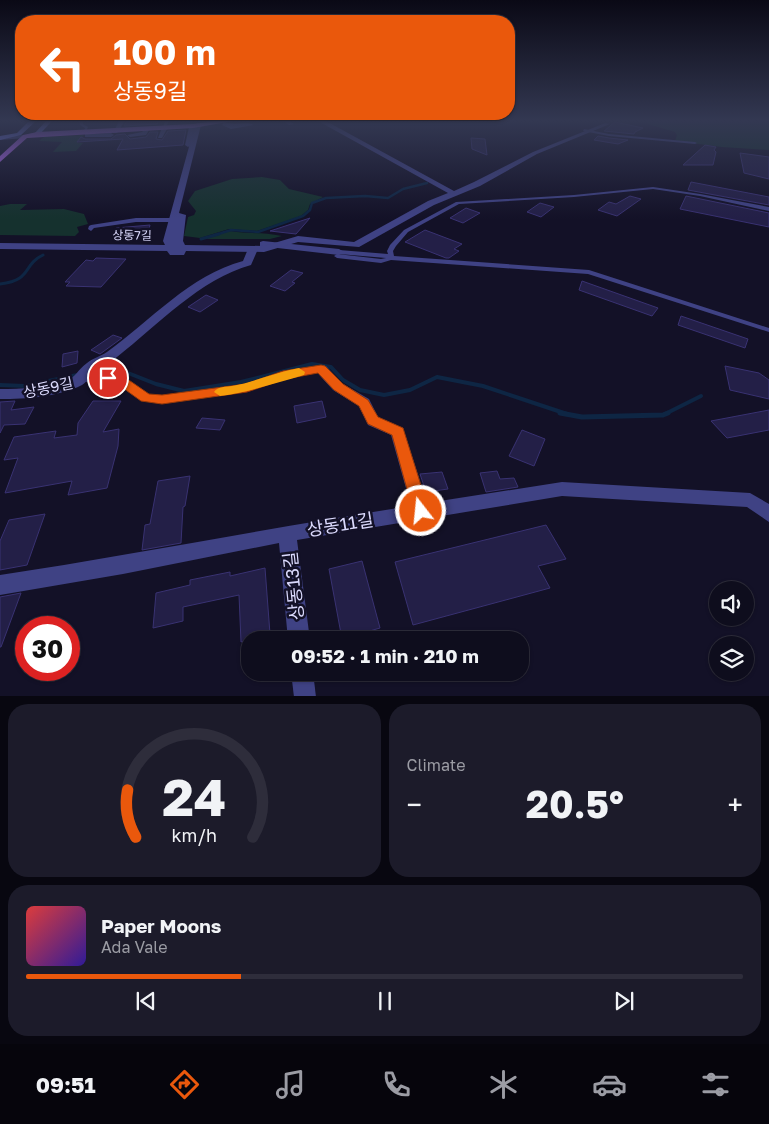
<!DOCTYPE html>
<html lang="en">
<head>
<meta charset="utf-8">
<style>
	body { margin:0; font-family:"Golos Text","Noto Sans KR",sans-serif; background:#1c1b2a; color:#f1f3f6; height:100vh; display:flex; flex-direction:column; font-size:19px; white-space:nowrap }
	* { box-sizing:border-box; margin:0 }
	p { font-size:16px; color:#9b9ca4 }
	.icon { flex:none; width:28px; height:28px; fill:none; stroke:currentColor; stroke-width:2; stroke-linecap:round; stroke-linejoin:round }
	.map { position:relative; height:696px; overflow:hidden }
	.sheet { display:flex; flex-direction:column; gap:8px; padding:8px; background:#080710; flex:1 }
	.sheet>* { flex:none }
	.guide { position:absolute; left:15px; top:15px; width:500px; height:105px; border-radius:20px; box-shadow:0 1px 4px #0004,0 0 0 1px #2e2d3b; background:#ea580c; color:#fff; overflow:hidden }
	.buttons { position:absolute; left:709px; top:581px; display:grid; gap:10px }
	.buttons a { display:grid; place-items:center; width:45px; height:45px; border-radius:50%; background:#0e0d1d; box-shadow:0 1px 4px #0004,0 0 0 1px #2e2d3b; font-size:25px }
	.speed { position:absolute; left:15px; top:616px; display:flex; gap:10px; font-size:25px; font-weight:700; text-align:center }
	.speed>* { display:grid; place-content:center; width:65px; height:65px; border-radius:50%; background:#0e0d1d; box-shadow:0 1px 4px #0004,0 0 0 1px #2e2d3b; line-height:1 }
	.speed .limit { border:8px solid #d22; background:#fff; color:#111 }
	.pin { position:absolute; display:grid; place-items:center; width:42px; height:42px; color:#fff; margin:-21px; border:2px solid #fff; border-radius:50%; box-shadow:0 1px 5px #0007 }
	.me { position:absolute; width:55px; margin:-28px; rotate:344deg; stroke-linejoin:round; filter:drop-shadow(0 0 4px #0008) }
	.turn { display:flex; align-items:center; gap:18px; height:105px; padding:0 15px; font-size:22px }
	.turn .icon { width:65px; height:65px; stroke-width:2.5 }
	.turn b { display:block; font-size:35px; line-height:42px }
	.big { font-size:38px; font-weight:700; line-height:1.1 }
	.sheet .card { flex:1; display:flex; flex-direction:column; justify-content:center; gap:8px; min-width:0; padding:0 18px; border-radius:20px; background:#1c1b2a }
	.sheet .dial { align-items:center; gap:0 }
	.dial svg { height:130px; overflow:visible; fill:none; stroke:#2e2d3b; stroke-width:7; stroke-linecap:round; text-anchor:middle }
	.dial text { fill:#f1f3f6; stroke:none }
	.song { display:flex; align-items:center; gap:15px }
	.cover { width:60px; height:60px; border-radius:8px; background:linear-gradient(135deg,hsl(0 70% 55%),hsl(250 70% 35%)) }
	.played { height:5px; border-radius:2px; background:linear-gradient(90deg,#ea580c 30%,#2e2d3b 30%) }
	.keys { display:flex; justify-content:space-around; direction:ltr }
	.heat { display:flex; justify-content:space-between; align-items:center; font-size:28px; direction:ltr }
	.sheet .tiles { flex:1; display:grid; gap:8px; grid-template-columns:1fr 1fr }
	.card:last-child { grid-column:span 2 }
	.trip { position:absolute; left:241px; top:631px; width:288px; height:50px; border-radius:20px; background:#0e0d1d; box-shadow:0 1px 4px #0004,0 0 0 1px #2e2d3b; font-weight:700; line-height:50px; text-align:center }
	.menu { display:flex; height:80px; justify-content:space-around; align-items:center; background:#06050c; color:#9b9ca4 }
	.menu .icon { width:35px; height:35px }
	.menu .on { color:#ea580c }
	.menu b { font-size:22px; color:#f1f3f6 }
	.map>svg:first-child { display:block }
	.green { fill:#15312e }
	.lines { fill:none; stroke-linecap:round; stroke-linejoin:round }
	.stream-far3 { stroke:#0e2644; stroke-width:2.5 }
	.stream-far2 { stroke:#0e2644; stroke-width:3 }
	.stream-far1 { stroke:#0e2644; stroke-width:4 }
	.stream { stroke:#0e2644; stroke-width:5 }
	.building { fill:#231f47; stroke:#393272 }
	.service { fill:#3f4284; fill-rule:evenodd }
	.minor { fill:#3f4284; fill-rule:evenodd }
	.tertiary { fill:#3f4284; fill-rule:evenodd }
	.secondary { fill:#777ef7; fill-rule:evenodd }
	.primary { fill:#b568f6; fill-rule:evenodd }
	.route { fill:#ea580c; stroke:#983908 }
	.slow { fill:#f59e0b }
	.labels { text-anchor:middle; dominant-baseline:central; stroke-width:5; stroke-linejoin:round; paint-order:stroke }
	.far-street-label { font-size:12px; fill:#dbdafd; stroke:#131127 }
	.street-label { font-size:15px; fill:#dbdafd; stroke:#131127 }
	.near-street-label { font-size:18px; fill:#dbdafd; stroke:#131127 }
</style>
</head>
<body>
<div class="map">
<svg width="769" height="697" viewBox="0 0 769 697">
	<rect width="100%" height="100%" fill="#131127"/>
	<g class="green">
		<polygon points="638,121 769,121 769,150 722,147 675,141 677,135 675,132"/>
		<polygon points="84,135 77,143 83,143 76,151 53,152 62,142 39,141 44,137"/>
		<polygon points="262,177 280,180 289,189 323,197 310,204 308,210 301,216 257,231 229,229 200,238 184,236 188,217 194,215 196,211 188,201 195,191 232,179"/>
		<polygon points="10,204 27,204 20,210 64,209 84,214 88,224 77,227 79,232 75,236 0,235 0,206"/>
		<path d="M230,231C249,234 263,232 282,236L270,239H205Z"/>
	</g>
	<g class="lines">
		<polyline class="stream-far3" points="215,235 231,230 258,232 303,216 310,210 312,203 326,198 365,196 388,198 403,189 427,183"/>
		<g class="stream-far2">
			<polyline points="201,239 219,234"/>
			<path d="M0,284C33,280 22,265 43,255"/>
		</g>
		<g class="stream-far1">
			<polyline points="91,372 98,369 128,373 156,384 184,391 241,382 312,364 331,367 343,380 360,390 384,395 410,390 437,377 483,386 567,414"/>
			<polyline points="0,385 25,386 77,375"/>
			<polyline points="665,414 701,396"/>
		</g>
		<polyline class="stream" points="560,413 582,417 663,415 668,413"/>
	</g>
	<g class="building">
		<polygon points="127,121 159,121 157,124 124,126"/>
		<polygon points="615,122 643,128 635,132 634,134 604,131"/>
		<polygon points="186,130 183,145 117,150 123,139 77,142 81,137 85,139 111,139 116,135 125,134 130,139 146,137 150,132 158,132 156,139 162,140 168,131"/>
		<polygon points="598,136 609,138 628,140 618,144 594,140"/>
		<polygon points="471,138 485,139 487,155 472,149"/>
		<polygon points="705,145 716,147 714,150 716,152 713,165 683,165"/>
		<polygon points="740,153 769,157 769,179 744,173"/>
		<polygon points="691,182 769,197 769,205 688,190"/>
		<polygon points="630,196 641,199 617,216 598,210 609,202 616,204"/>
		<polygon points="686,196 769,213 769,227 680,209"/>
		<polygon points="540,203 554,207 541,217 527,212"/>
		<polygon points="466,208 480,213 463,223 450,218"/>
		<polygon points="310,218 296,234 270,231"/>
		<polygon points="150,225 147,237 114,238 116,228"/>
		<polygon points="425,230 462,244 454,249 459,251 449,258 446,258 405,242"/>
		<polygon points="96,258 126,259 101,287 66,286 70,282 65,282 86,260 93,261"/>
		<polygon points="291,270 303,273 292,282 295,283 285,291 270,286"/>
		<polygon points="582,281 658,308 652,316 579,290"/>
		<polygon points="206,295 218,300 200,312 188,307"/>
		<polygon points="681,316 748,339 745,348 678,325"/>
		<polygon points="113,335 122,338 100,354 91,350"/>
		<polygon points="78,351 77,363 62,367 63,354"/>
		<polygon points="725,366 759,373 769,380 769,399 730,390"/>
		<polygon points="15,401 11,410 34,407 25,424 4,425 0,433 0,402"/>
		<polygon points="93,401 121,401 103,432 119,429 118,446 107,488 68,495 72,481 5,493 18,458 4,460 14,437 56,431 54,438 77,435 78,423"/>
		<polygon points="322,401 326,417 297,423 294,406"/>
		<polygon points="769,410 769,430 727,438 711,421"/>
		<polygon points="202,418 225,420 220,430 196,428"/>
		<polygon points="522,430 545,439 534,466 509,456"/>
		<polygon points="497,471 500,479 514,478 518,487 486,492 480,473"/>
		<polygon points="442,472 448,489 426,492 420,474"/>
		<polygon points="190,476 185,506 183,507 181,543 142,550 145,525 150,524 158,481"/>
		<polygon points="45,514 27,565 0,570 0,541 9,520"/>
		<polygon points="546,525 566,559 538,566 550,588 413,625 395,562"/>
		<polygon points="362,561 380,628 342,639 329,569"/>
		<polygon points="265,568 270,634 241,642 239,595 183,607 183,621 153,628 156,593 190,585 190,580 230,572 230,576"/>
		<polygon points="21,593 1,647 0,647 0,597"/>
	</g>
	<g class="lines">
		<g class="service">
			<polygon points="79,121 83,121 83,124 88,127 86,131 84,131 85,128 80,125"/>
			<polygon points="165,121 169,121 165,128 163,128"/>
			<polygon points="584,129 609,134 695,142 697,143 695,144 609,136 583,131"/>
			<polygon points="653,187 700,194 769,207 769,211 700,196 653,189 574,197 459,204 408,232 396,246 393,251 394,256 589,270 769,328 769,332 588,274 391,260 381,263 337,258 334,256 337,254 381,259 386,258 339,254 336,252 339,250 388,254 387,251 390,245 404,230 456,202 574,195"/>
			<polygon points="136,218 174,218 177,220 174,222 136,222 94,228 91,231 88,229 89,226 91,225"/>
			<polygon points="321,366 324,367 325,369 324,371 284,377 247,391 162,403 143,400 117,382 97,380 80,383 76,380 80,377 97,374 119,376 148,395 162,397 246,385 283,372"/>
		</g>
		<g class="minor">
			<polygon points="283,121 290,121 294,124 289,125"/>
			<path d="M224,122C234,126 246,121 254,125L231,129L222,125Z"/>
			<polygon points="192,125 195,127 191,145 188,147 185,145 189,127"/>
			<polygon points="146,128 149,130 146,135 130,137 127,135 142,132"/>
			<polygon points="162,128 167,129 162,138 158,138"/>
			<polygon points="88,131 91,134 111,133 114,135 111,137 85,137 85,133"/>
			<polygon points="263,241 339,249 344,252 339,255 260,246 260,242"/>
			<path d="M253,246L258,249L251,265C200,279 158,325 117,357C111,362 103,364 97,368C91,373 89,381 82,385C58,397 26,399 0,399V389C21,389 44,388 64,382C76,378 78,369 87,363C93,358 101,356 107,352C150,321 190,275 243,261L248,249Z"/>
			<path d="M321,365L326,366L343,384L369,399L378,417L403,428L427,503L562,482L750,493L769,504V522L747,507L562,496L297,540L310,640H288L279,543L123,574L0,595V575C137,554 274,527 411,506L391,435L368,425L359,406L333,390L314,369Z"/>
			<polygon points="291,672 313,672 316,697 294,697"/>
		</g>
		<g class="tertiary">
			<polygon points="119,121 125,121 117,133 113,133"/>
			<polygon points="318,121 326,121 454,191 474,182 533,152 605,123 610,124 537,154 480,186 434,205 359,247 298,242 264,252 186,251 184,255 170,255 167,251 0,249 0,243 165,245 163,241 195,125 198,123 201,125 179,213 186,215 183,241 185,245 264,246 298,236 354,242 428,201 448,193"/>
			<polygon points="27,135 25,138 0,140 0,136"/>
		</g>
		<g class="secondary">
			<polygon points="29,121 36,121 21,135 0,140 0,136 17,133"/>
			<polygon points="46,121 52,121 39,135 35,135 35,133"/>
		</g>
		<polygon class="primary" points="216,121 233,121 193,128 27,138 0,162 0,156 23,135 37,132 193,124"/>
	</g>
	<linearGradient id="sky" x2="0" y2="1"><stop stop-color="#0a0915"/><stop offset="0.55" stop-color="#333852"/><stop offset="1" stop-color="#333852" stop-opacity="0"/></linearGradient>
	<rect width="769" height="219" fill="url(#sky)"/>
	<polygon class="route" points="321,365 325,366 343,384 368,400 378,417 403,428 429,511 427,516 421,518 416,516 413,511 392,435 368,424 359,406 334,390 318,373 285,379 247,392 162,404 141,401 116,383 103,381 102,378 108,374 123,376 149,394 162,395 246,384 283,371"/>
	<path class="slow" d="M299,368L305,372L304,375C276,383 249,392 220,396L214,392C218,386 226,387 232,386C255,382 276,372 299,368Z"/>
	<g class="labels">
		<g class="far-street-label">
			<text transform="translate(132 235) rotate(1)">상동7길</text>
		</g>
		<g class="street-label">
			<text transform="translate(48 387) rotate(-12)">상동9길</text>
		</g>
		<g class="near-street-label">
			<text transform="translate(340 524) rotate(-9)">상동11길</text>
			<text transform="translate(293 586) rotate(-96)">상동13길</text>
		</g>
	</g>
</svg>
<div class="buttons">
<a><svg class="icon" aria-label="sound" viewBox="0 0 24 24"><path d="M4 9h4l5-4v14l-5-4H4zM17 9q2 3 0 6"/></svg></a>
<a><svg class="icon" aria-label="layers" viewBox="0 0 24 24"><path d="M12 4l9 5-9 5-9-5zM3 14l9 5 9-5"/></svg></a>
</div>
<div class="speed"><div class="limit">30</div></div>
<div class="pin" style="left:108px;top:378px;background:#d93025"><svg class="icon" aria-label="arrive" viewBox="0 0 24 24"><path d="M6 21V4h12l-3 4 3 4H6"/></svg></div>
<svg class="me" style="left:421px;top:511px" viewBox="-20 -20 40 40"><circle r="17" fill="#ea580c" stroke="#fff" stroke-width="3"/><path d="M0-11L8 9 0 5-8 9z" fill="#fff"/></svg>
<div class="trip">09:52 · 1 min · 210 m</div>
<div class="guide">
<div class="turn"><svg class="icon" aria-label="left" viewBox="0 0 24 24"><path d="M17 20v-9H6M10 6l-5 5 5 5"/></svg><div><b>100 m</b>상동9길</div></div>
</div>
</div>
<section class="sheet">
<div class="tiles">
<div class="card dial"><svg viewBox="0 0 100 80">
<path d="M14 69A42 42 0 1 1 86 69"/>
<path d="M14 69A42 42 0 0 1 9 40" stroke="#ea580c"/>
<text x="50" y="56" font-size="32" font-weight="700">24</text>
<text x="50" y="72" font-size="11">km/h</text>
</svg></div>
<div class="card"><p>Climate</p>
<div class="heat"><a>−</a><b class="big">20.5°</b><a>+</a></div>
</div>
<div class="card">
<div class="song"><i class="cover"></i><div><b>Paper Moons</b><p>Ada Vale</p></div></div>
<div class="played"></div>
<div class="keys"><svg class="icon" aria-label="previous" viewBox="0 0 24 24"><path d="M18 5L8 12l10 7zM5 5v14"/></svg><svg class="icon" aria-label="pause" viewBox="0 0 24 24"><path d="M8 5v14M16 5v14"/></svg><svg class="icon" aria-label="next" viewBox="0 0 24 24"><path d="M6 5l10 7-10 7zM19 5v14"/></svg></div>
</div>
</div>
</section>
<nav class="menu">
<b>09:51</b>
<svg class="icon on" aria-label="directions" viewBox="0 0 24 24"><path d="M12 3l9 9-9 9-9-9zM9 14v-3h6M13 9l2 2-2 2"/></svg>
<svg class="icon" aria-label="music" viewBox="0 0 24 24"><path d="M9 18V5l10-2v13"/><circle cx="6" cy="18" r="3"/><circle cx="16" cy="16" r="3"/></svg>
<svg class="icon" aria-label="phone" viewBox="0 0 24 24"><path d="M5 4h4l2 5-3 2q2 4 5 5l2-3 5 2v4C11 20 4 13 5 4z"/></svg>
<svg class="icon" aria-label="climate" viewBox="0 0 24 24"><path d="M12 3v18M4 7l16 10M4 17L20 7"/></svg>
<svg class="icon" aria-label="car" viewBox="0 0 24 24"><path d="M5 17H2v-5l4-1 3-4h7l3 4 3 1v5h-3M9 17h6M6 11h13"/><circle cx="7" cy="17" r="2"/><circle cx="17" cy="17" r="2"/></svg>
<svg class="icon" aria-label="filters" viewBox="0 0 24 24"><path d="M4 7h16M4 17h16"/><circle cx="9" cy="7" r="2"/><circle cx="15" cy="17" r="2"/></svg>
</nav>
</body>
</html>
